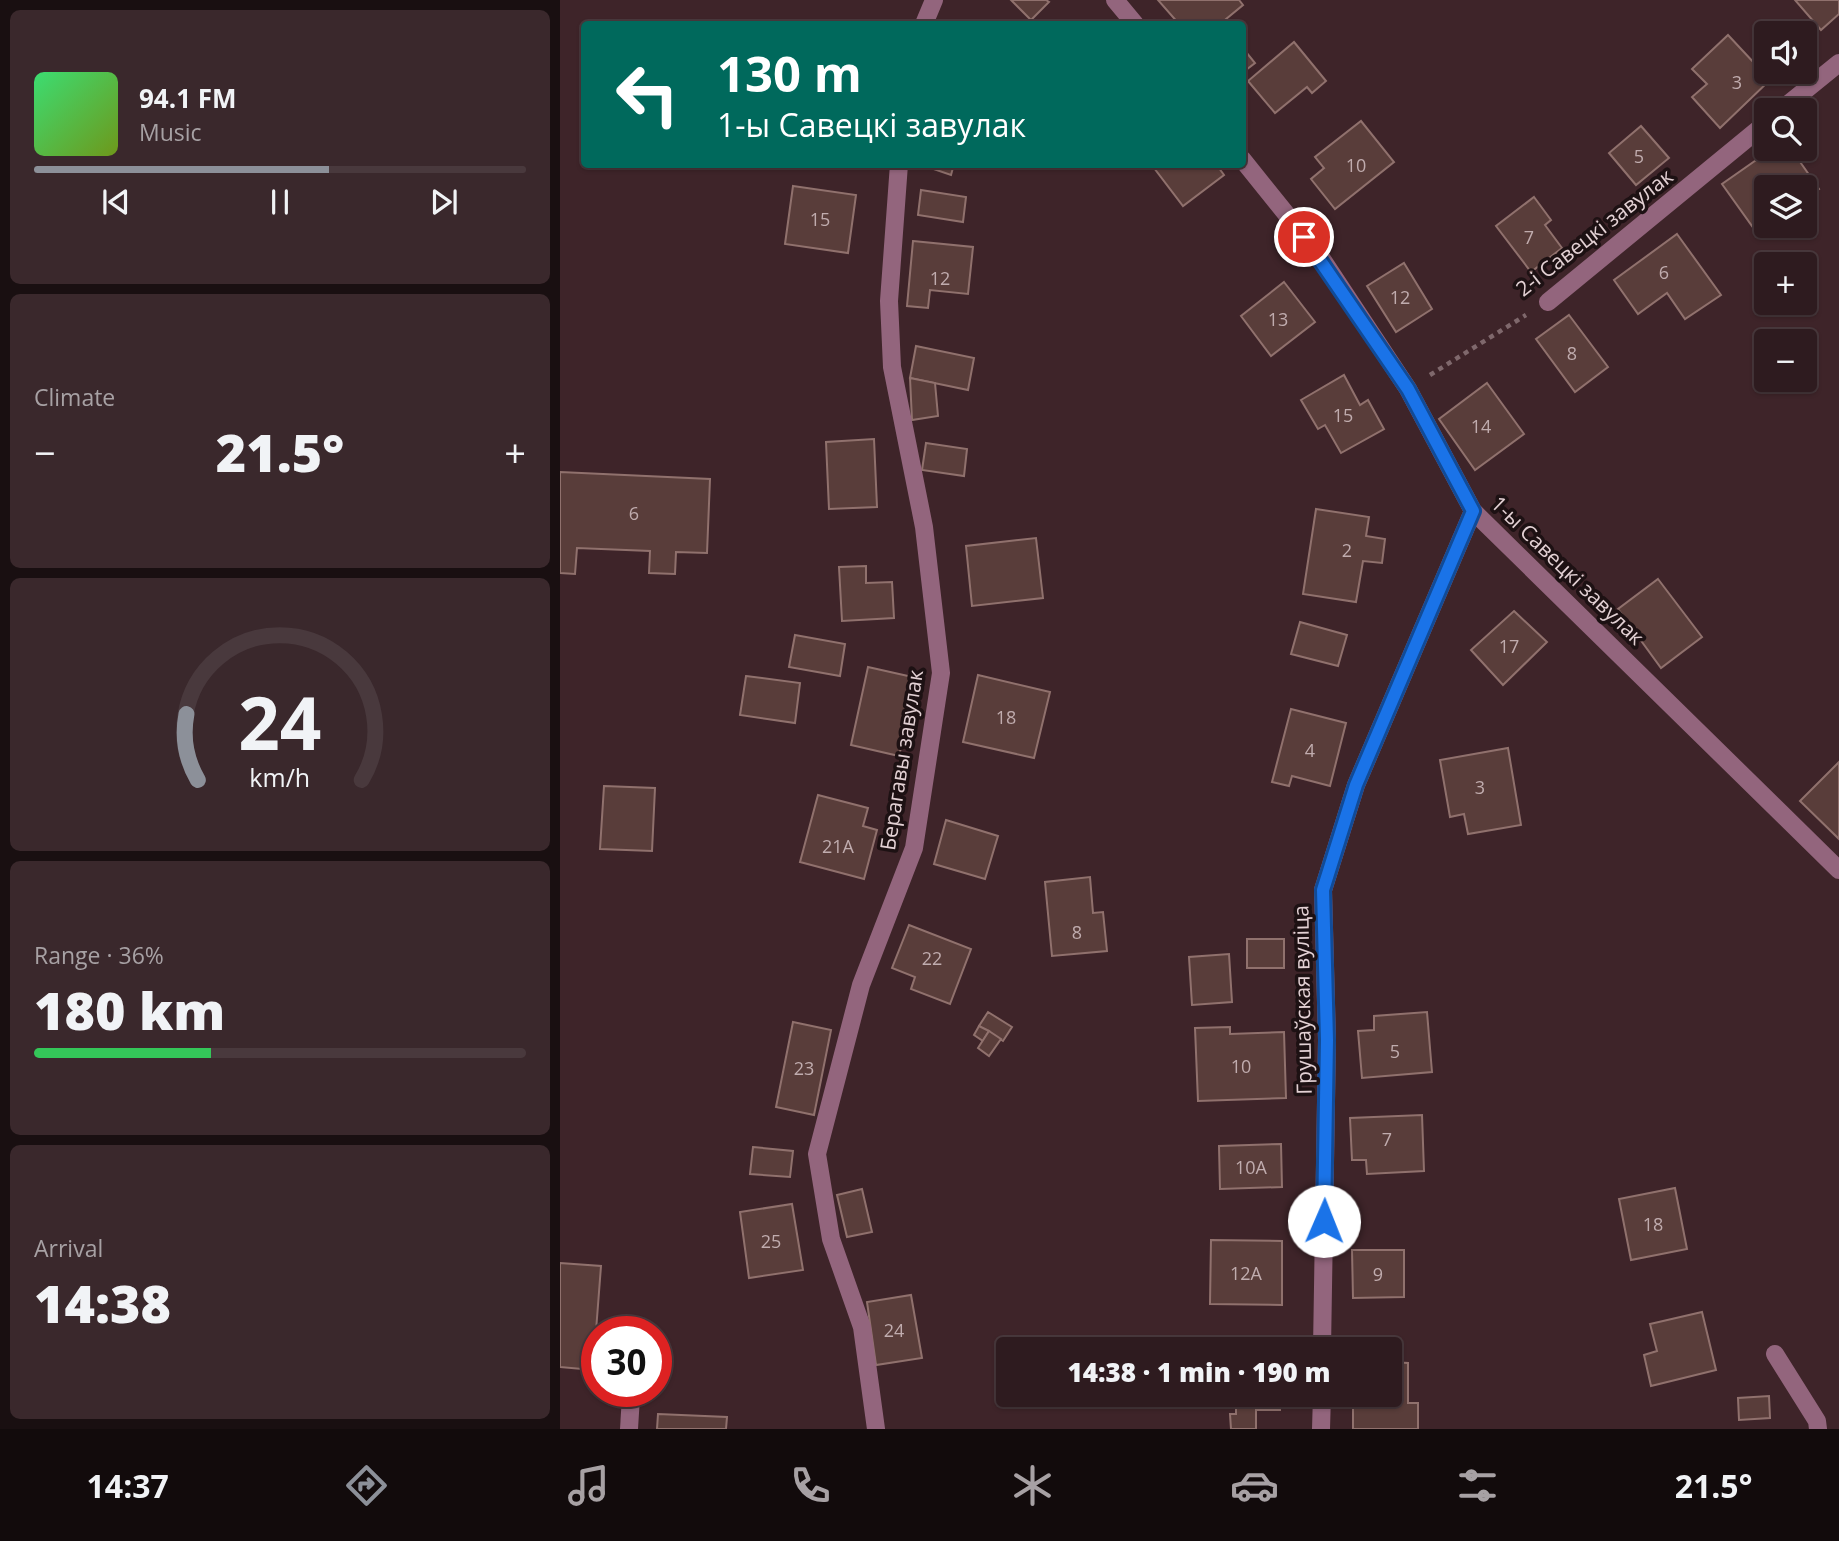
<!DOCTYPE html>
<html lang="en">
<head>
<meta charset="utf-8">
<style>
	body { margin:0; font-family:"Open Sans",sans-serif; background:#3a282c; color:#f1f3f6; height:100vh; display:flex; flex-direction:column; font-size:26px; white-space:nowrap }
	* { box-sizing:border-box; margin:0 }
	p { font-size:23px; color:#a7a1a4 }
	.icon { flex:none; width:38px; height:38px; fill:none; stroke:currentColor; stroke-width:2; stroke-linecap:round; stroke-linejoin:round }
	.map { position:relative; flex:1; overflow:hidden }
	.details { display:flex; flex-direction:column; gap:10px; padding:10px; background:#190f11; width:560px }
	.details>* { flex:none }
	.guide { position:absolute; left:21px; top:21px; width:665px; height:147px; border-radius:7px; box-shadow:0 2px 5px #0004,0 0 0 2px #49393d; background:#00695c; color:#fff; overflow:hidden }
	.fabs { position:absolute; left:1194px; top:21px; display:grid; gap:14px }
	.fabs a { display:grid; place-items:center; width:63px; height:63px; border-radius:7px; background:#2e1b1f; box-shadow:0 2px 5px #0004,0 0 0 2px #49393d; font-size:35px }
	.speed { position:absolute; left:21px; top:1316px; display:flex; gap:14px; font-size:35px; font-weight:700; text-align:center }
	.speed>* { display:grid; place-content:center; width:91px; height:91px; border-radius:50%; background:#2e1b1f; box-shadow:0 2px 5px #0004,0 0 0 2px #49393d; line-height:1 }
	.speed .limit { border:10px solid #d22; background:#fff; color:#111 }
	.pin { position:absolute; display:grid; place-items:center; width:60px; height:60px; color:#fff; margin:-30px; border:4px solid #fff; border-radius:50%; box-shadow:0 2px 7px #0007 }
	.me { position:absolute; width:77px; margin:-38px; rotate:1deg; stroke-linejoin:round; filter:drop-shadow(0 0 5px #0008) }
	.turn { display:flex; align-items:center; gap:24px; height:147px; padding:0 21px; font-size:32px }
	.turn .icon { width:91px; height:91px; stroke-width:2.5 }
	.turn b { display:block; font-size:49px; line-height:60px }
	.big { font-size:52px; font-weight:800; line-height:1.1 }
	.details .widget { flex:1; display:flex; flex-direction:column; justify-content:center; gap:10px; min-width:0; padding:0 24px; border-radius:10px; background:#3a282c }
	.details .dial { align-items:center; gap:0 }
	.dial svg { height:182px; overflow:visible; fill:none; stroke:#49393d; stroke-width:7; stroke-linecap:round; text-anchor:middle }
	.dial text { fill:#f1f3f6; stroke:none }
	.song { display:flex; align-items:center; gap:21px }
	.cover { width:84px; height:84px; border-radius:10px; background:linear-gradient(135deg,hsl(140 70% 55%),hsl(80 70% 35%)) }
	.played { height:7px; border-radius:4px; background:linear-gradient(90deg,#8c9099 60%,#49393d 60%) }
	.keys { display:flex; justify-content:space-around; direction:ltr }
	.heat { display:flex; justify-content:space-between; align-items:center; font-size:38px; direction:ltr }
	.charge { height:10px; border-radius:5px; background:linear-gradient(90deg,#34c759 36%,#49393d 0) }
	.trip { position:absolute; left:436px; top:1337px; width:406px; height:70px; border-radius:7px; background:#2e1b1f; box-shadow:0 2px 5px #0004,0 0 0 2px #49393d; font-weight:800; line-height:70px; text-align:center }
	.dock { display:flex; height:112px; justify-content:space-around; align-items:center; background:#120b0c; color:#a7a1a4 }
	.dock .icon { width:49px; height:49px }
	.dock .selected { color:#8c9099 }
	.dock b { font-size:32px; color:#f1f3f6 }
	main { display:flex; flex:1; min-height:0 }
	.map>svg:first-child { display:block }
	.building { fill:#593d3a; stroke:#90716d; stroke-width:2 }
	.lines { fill:none; stroke-linecap:round; stroke-linejoin:round }
	.path { stroke:#7f686c; stroke-width:4.5; stroke-dasharray:5 5; stroke-linecap:butt }
	.minor { stroke:#93657d; stroke-width:18 }
	.route-casing { stroke:#114b97; stroke-width:18 }
	.route { stroke:#1a73e8; stroke-width:12 }
	.labels { text-anchor:middle; dominant-baseline:central; stroke-width:7; stroke-linejoin:round; paint-order:stroke }
	.number-label { font-size:18px; fill:#c0acae }
	.street-label { font-size:21px; fill:#e3d1d4; stroke:#1d1113 }
</style>
</head>
<body>
<main>
<section class="details">
<div class="widget">
<div class="song"><i class="cover"></i><div><b>94.1 FM</b><p>Music</p></div></div>
<div class="played"></div>
<div class="keys"><svg class="icon" aria-label="previous" viewBox="0 0 24 24"><path d="M18 5L8 12l10 7zM5 5v14"/></svg><svg class="icon" aria-label="pause" viewBox="0 0 24 24"><path d="M8 5v14M16 5v14"/></svg><svg class="icon" aria-label="next" viewBox="0 0 24 24"><path d="M6 5l10 7-10 7zM19 5v14"/></svg></div>
</div>
<div class="widget"><p>Climate</p>
<div class="heat"><a>−</a><b class="big">21.5°</b><a>+</a></div>
</div>
<div class="widget dial"><svg viewBox="0 0 100 80">
<path d="M14 69A42 42 0 1 1 86 69"/>
<path d="M14 69A42 42 0 0 1 9 40" stroke="#8c9099"/>
<text x="50" y="56" font-size="32" font-weight="700">24</text>
<text x="50" y="72" font-size="11">km/h</text>
</svg></div>
<div class="widget"><p>Range · 36%</p><b class="big">180 km</b><div class="charge"></div></div>
<div class="widget"><p>Arrival</p><b class="big">14:38</b></div>
</section>
<div class="map">
<svg width="1279" height="1429" viewBox="0 0 1279 1429">
	<rect width="100%" height="100%" fill="#3e2429"/>
	<g class="building">
		<polygon points="451,0 486,0 489,2 471,20"/>
		<polygon points="598,0 679,0 683,5 660,24 619,24"/>
		<polygon points="1235,0 1279,0 1279,14 1261,30"/>
		<polygon points="1168,35 1210,80 1160,128 1132,97 1147,84 1132,69"/>
		<polygon points="734,42 766,81 752,93 747,87 715,113 688,81"/>
		<polygon points="682,47 695,63 682,73"/>
		<polygon points="801,121 834,162 775,209 751,179 764,168 755,157"/>
		<polygon points="1081,126 1109,158 1076,185 1049,153"/>
		<polygon points="1212,149 1231,149 1259,189 1244,200 1244,187 1206,187 1207,226 1197,233 1162,184"/>
		<polygon points="359,164 394,164 391,175"/>
		<polygon points="591,164 656,164 664,175 623,206"/>
		<polygon points="233,186 296,195 288,253 225,244"/>
		<polygon points="361,190 406,197 403,222 358,215"/>
		<polygon points="974,197 991,220 985,225 1002,248 971,272 936,226"/>
		<polygon points="1117,234 1161,295 1125,319 1107,293 1078,314 1054,280"/>
		<polygon points="353,241 413,247 408,294 370,290 368,308 347,306"/>
		<polygon points="844,263 872,309 836,332 807,286"/>
		<polygon points="724,282 755,322 711,356 681,316"/>
		<polygon points="1009,315 1048,367 1015,392 976,339"/>
		<polygon points="356,346 414,358 408,390 350,378"/>
		<polygon points="784,375 800,405 808,400 824,429 781,453 765,425 758,429 741,400"/>
		<polygon points="350,378 375,383 378,416 352,420"/>
		<polygon points="927,383 964,434 915,470 879,419"/>
		<polygon points="314,439 317,507 269,509 266,442"/>
		<polygon points="366,443 407,449 404,476 362,470"/>
		<polygon points="0,472 150,479 147,553 116,552 115,574 89,573 90,551 17,548 15,574 0,573"/>
		<polygon points="756,509 809,517 806,536 825,539 822,563 803,561 796,602 743,594"/>
		<polygon points="476,538 483,598 412,606 406,546"/>
		<polygon points="306,566 306,583 332,582 334,618 282,621 279,567"/>
		<polygon points="1098,579 1142,637 1101,668 1058,609"/>
		<polygon points="954,611 987,642 943,685 911,650"/>
		<polygon points="740,622 787,635 778,666 731,654"/>
		<polygon points="235,635 285,644 280,676 229,667"/>
		<polygon points="308,667 357,678 339,756 291,745"/>
		<polygon points="418,675 490,692 474,758 403,742"/>
		<polygon points="186,676 240,683 235,723 180,715"/>
		<polygon points="731,709 786,723 770,786 732,776 729,786 712,782"/>
		<polygon points="948,748 961,825 908,834 904,814 890,817 880,760"/>
		<polygon points="1279,762 1279,839 1240,801"/>
		<polygon points="44,786 95,788 92,851 40,849"/>
		<polygon points="258,795 308,808 303,826 317,830 304,879 240,862"/>
		<polygon points="386,820 438,836 425,879 374,864"/>
		<polygon points="530,877 533,913 543,912 547,951 492,956 485,882"/>
		<polygon points="349,925 411,949 390,1004 351,989 355,977 332,968"/>
		<rect x="687" y="939" width="37" height="29"/>
		<polygon points="669,954 672,1002 632,1005 629,957"/>
		<polygon points="428,1012 452,1027 443,1041 419,1026"/>
		<polygon points="867,1012 872,1072 802,1078 798,1031 814,1030 814,1016"/>
		<polygon points="233,1022 271,1030 254,1115 216,1107"/>
		<polygon points="419,1026 429,1031 423,1041 414,1035"/>
		<polygon points="670,1027 670,1034 724,1032 726,1098 638,1101 635,1028"/>
		<polygon points="429,1031 441,1039 429,1056 418,1048"/>
		<polygon points="862,1115 864,1171 807,1174 806,1160 792,1160 790,1118"/>
		<polygon points="721,1144 722,1187 660,1189 659,1146"/>
		<polygon points="193,1147 233,1151 230,1177 190,1174"/>
		<polygon points="1115,1188 1127,1249 1071,1260 1059,1199"/>
		<polygon points="302,1189 312,1232 287,1237 277,1195"/>
		<polygon points="232,1204 243,1270 189,1278 180,1212"/>
		<polygon points="651,1240 722,1241 722,1305 650,1304"/>
		<polygon points="792,1250 844,1250 844,1297 793,1298"/>
		<polygon points="0,1263 41,1266 33,1370 0,1367"/>
		<polygon points="351,1295 362,1358 316,1365 307,1302"/>
		<polygon points="1142,1312 1156,1370 1091,1386 1084,1355 1097,1351 1090,1324"/>
		<polygon points="830,1362 848,1363 848,1403 858,1403 858,1429 793,1429 793,1395 830,1395"/>
		<polygon points="676,1395 719,1395 720,1410 696,1410 696,1429 671,1429 670,1414 676,1414"/>
		<polygon points="1209,1396 1210,1418 1179,1420 1178,1398"/>
		<polygon points="98,1414 167,1417 166,1429 97,1429"/>
	</g>
	<g class="lines">
		<polyline class="path" points="870,375 966,315"/>
		<g class="minor">
			<polyline points="555,0 575,24"/>
			<polyline points="364,24 374,0"/>
			<polyline points="1221,110 1279,63"/>
			<polyline points="682,159 760,256 848,389 913,511 1279,870"/>
			<polyline points="988,302 1206,123"/>
			<polyline points="762,1349 767,1040 763,890 796,785 913,511"/>
			<polyline points="1215,1354 1257,1421 1258,1429"/>
			<polyline points="69,1429 71,1396"/>
			<polyline points="316,1429 302,1327 271,1239 257,1154 301,985 354,848 381,673 364,527 332,367 329,301 339,164"/>
			<polyline points="761,1429 762,1395"/>
		</g>
	</g>
	<g class="lines">
		<defs>
			<polyline id="route" points="744,237 848,389 913,511 796,785 763,890 767,1040 764,1221"/>
		</defs>
		<use href="#route" class="route-casing"/>
		<use href="#route" class="route"/>
	</g>
	<g class="labels">
		<g class="number-label">
			<text x="1177" y="82">3</text>
			<text x="1079" y="156">5</text>
			<text x="796" y="165">10</text>
			<text x="260" y="219">15</text>
			<text x="969" y="237">7</text>
			<text x="1104" y="272">6</text>
			<text x="380" y="278">12</text>
			<text x="840" y="297">12</text>
			<text x="718" y="319">13</text>
			<text x="1012" y="353">8</text>
			<text x="783" y="415">15</text>
			<text x="921" y="426">14</text>
			<text x="74" y="513">6</text>
			<text x="787" y="550">2</text>
			<text x="949" y="646">17</text>
			<text x="446" y="717">18</text>
			<text x="750" y="750">4</text>
			<text x="920" y="787">3</text>
			<text x="278" y="846">21А</text>
			<text x="517" y="932">8</text>
			<text x="372" y="958">22</text>
			<text x="835" y="1051">5</text>
			<text x="681" y="1066">10</text>
			<text x="244" y="1068">23</text>
			<text x="827" y="1139">7</text>
			<text x="691" y="1167">10А</text>
			<text x="1093" y="1224">18</text>
			<text x="211" y="1241">25</text>
			<text x="686" y="1273">12А</text>
			<text x="818" y="1274">9</text>
			<text x="334" y="1330">24</text>
		</g>
		<g class="street-label">
			<text transform="translate(1034 232) rotate(-38)">2-і Савецкі завулак</text>
			<text transform="translate(1008 570) rotate(44)">1-ы Савецкі завулак</text>
			<text transform="translate(341 760) rotate(-81)">Берагавы завулак</text>
			<text transform="translate(742 1000) rotate(-91)">Грушаўская вуліца</text>
		</g>
	</g>
</svg>
<div class="fabs">
<a><svg class="icon" aria-label="sound" viewBox="0 0 24 24"><path d="M4 9h4l5-4v14l-5-4H4zM17 9q2 3 0 6"/></svg></a>
<a><svg class="icon" aria-label="search" viewBox="0 0 24 24"><circle cx="10" cy="10" r="6"/><path d="M15 15l6 6"/></svg></a>
<a><svg class="icon" aria-label="layers" viewBox="0 0 24 24"><path d="M12 4l9 5-9 5-9-5zM3 14l9 5 9-5"/></svg></a>
<a>+</a>
<a>−</a>
</div>
<div class="speed"><div class="limit">30</div></div>
<div class="pin" style="left:744px;top:237px;background:#d93025"><svg class="icon" aria-label="arrive" viewBox="0 0 24 24"><path d="M6 21V4h12l-3 4 3 4H6"/></svg></div>
<svg class="me" style="left:764px;top:1221px" viewBox="-20 -20 40 40"><circle r="19" fill="#fff"/><path d="M0-13L10 11 0 6-10 11z" fill="#1a73e8"/></svg>
<div class="trip">14:38 · 1 min · 190 m</div>
<div class="guide">
<div class="turn"><svg class="icon" aria-label="left" viewBox="0 0 24 24"><path d="M17 20v-9H6M10 6l-5 5 5 5"/></svg><div><b>130 m</b>1-ы Савецкі завулак</div></div>
</div>
</div>
</main>
<nav class="dock">
<b>14:37</b>
<svg class="icon selected" aria-label="directions" viewBox="0 0 24 24"><path d="M12 3l9 9-9 9-9-9zM9 14v-3h6M13 9l2 2-2 2"/></svg>
<svg class="icon" aria-label="music" viewBox="0 0 24 24"><path d="M9 18V5l10-2v13"/><circle cx="6" cy="18" r="3"/><circle cx="16" cy="16" r="3"/></svg>
<svg class="icon" aria-label="phone" viewBox="0 0 24 24"><path d="M5 4h4l2 5-3 2q2 4 5 5l2-3 5 2v4C11 20 4 13 5 4z"/></svg>
<svg class="icon" aria-label="climate" viewBox="0 0 24 24"><path d="M12 3v18M4 7l16 10M4 17L20 7"/></svg>
<svg class="icon" aria-label="car" viewBox="0 0 24 24"><path d="M5 17H2v-5l4-1 3-4h7l3 4 3 1v5h-3M9 17h6M6 11h13"/><circle cx="7" cy="17" r="2"/><circle cx="17" cy="17" r="2"/></svg>
<svg class="icon" aria-label="filters" viewBox="0 0 24 24"><path d="M4 7h16M4 17h16"/><circle cx="9" cy="7" r="2"/><circle cx="15" cy="17" r="2"/></svg>
<b>21.5°</b>
</nav>
</body>
</html>
